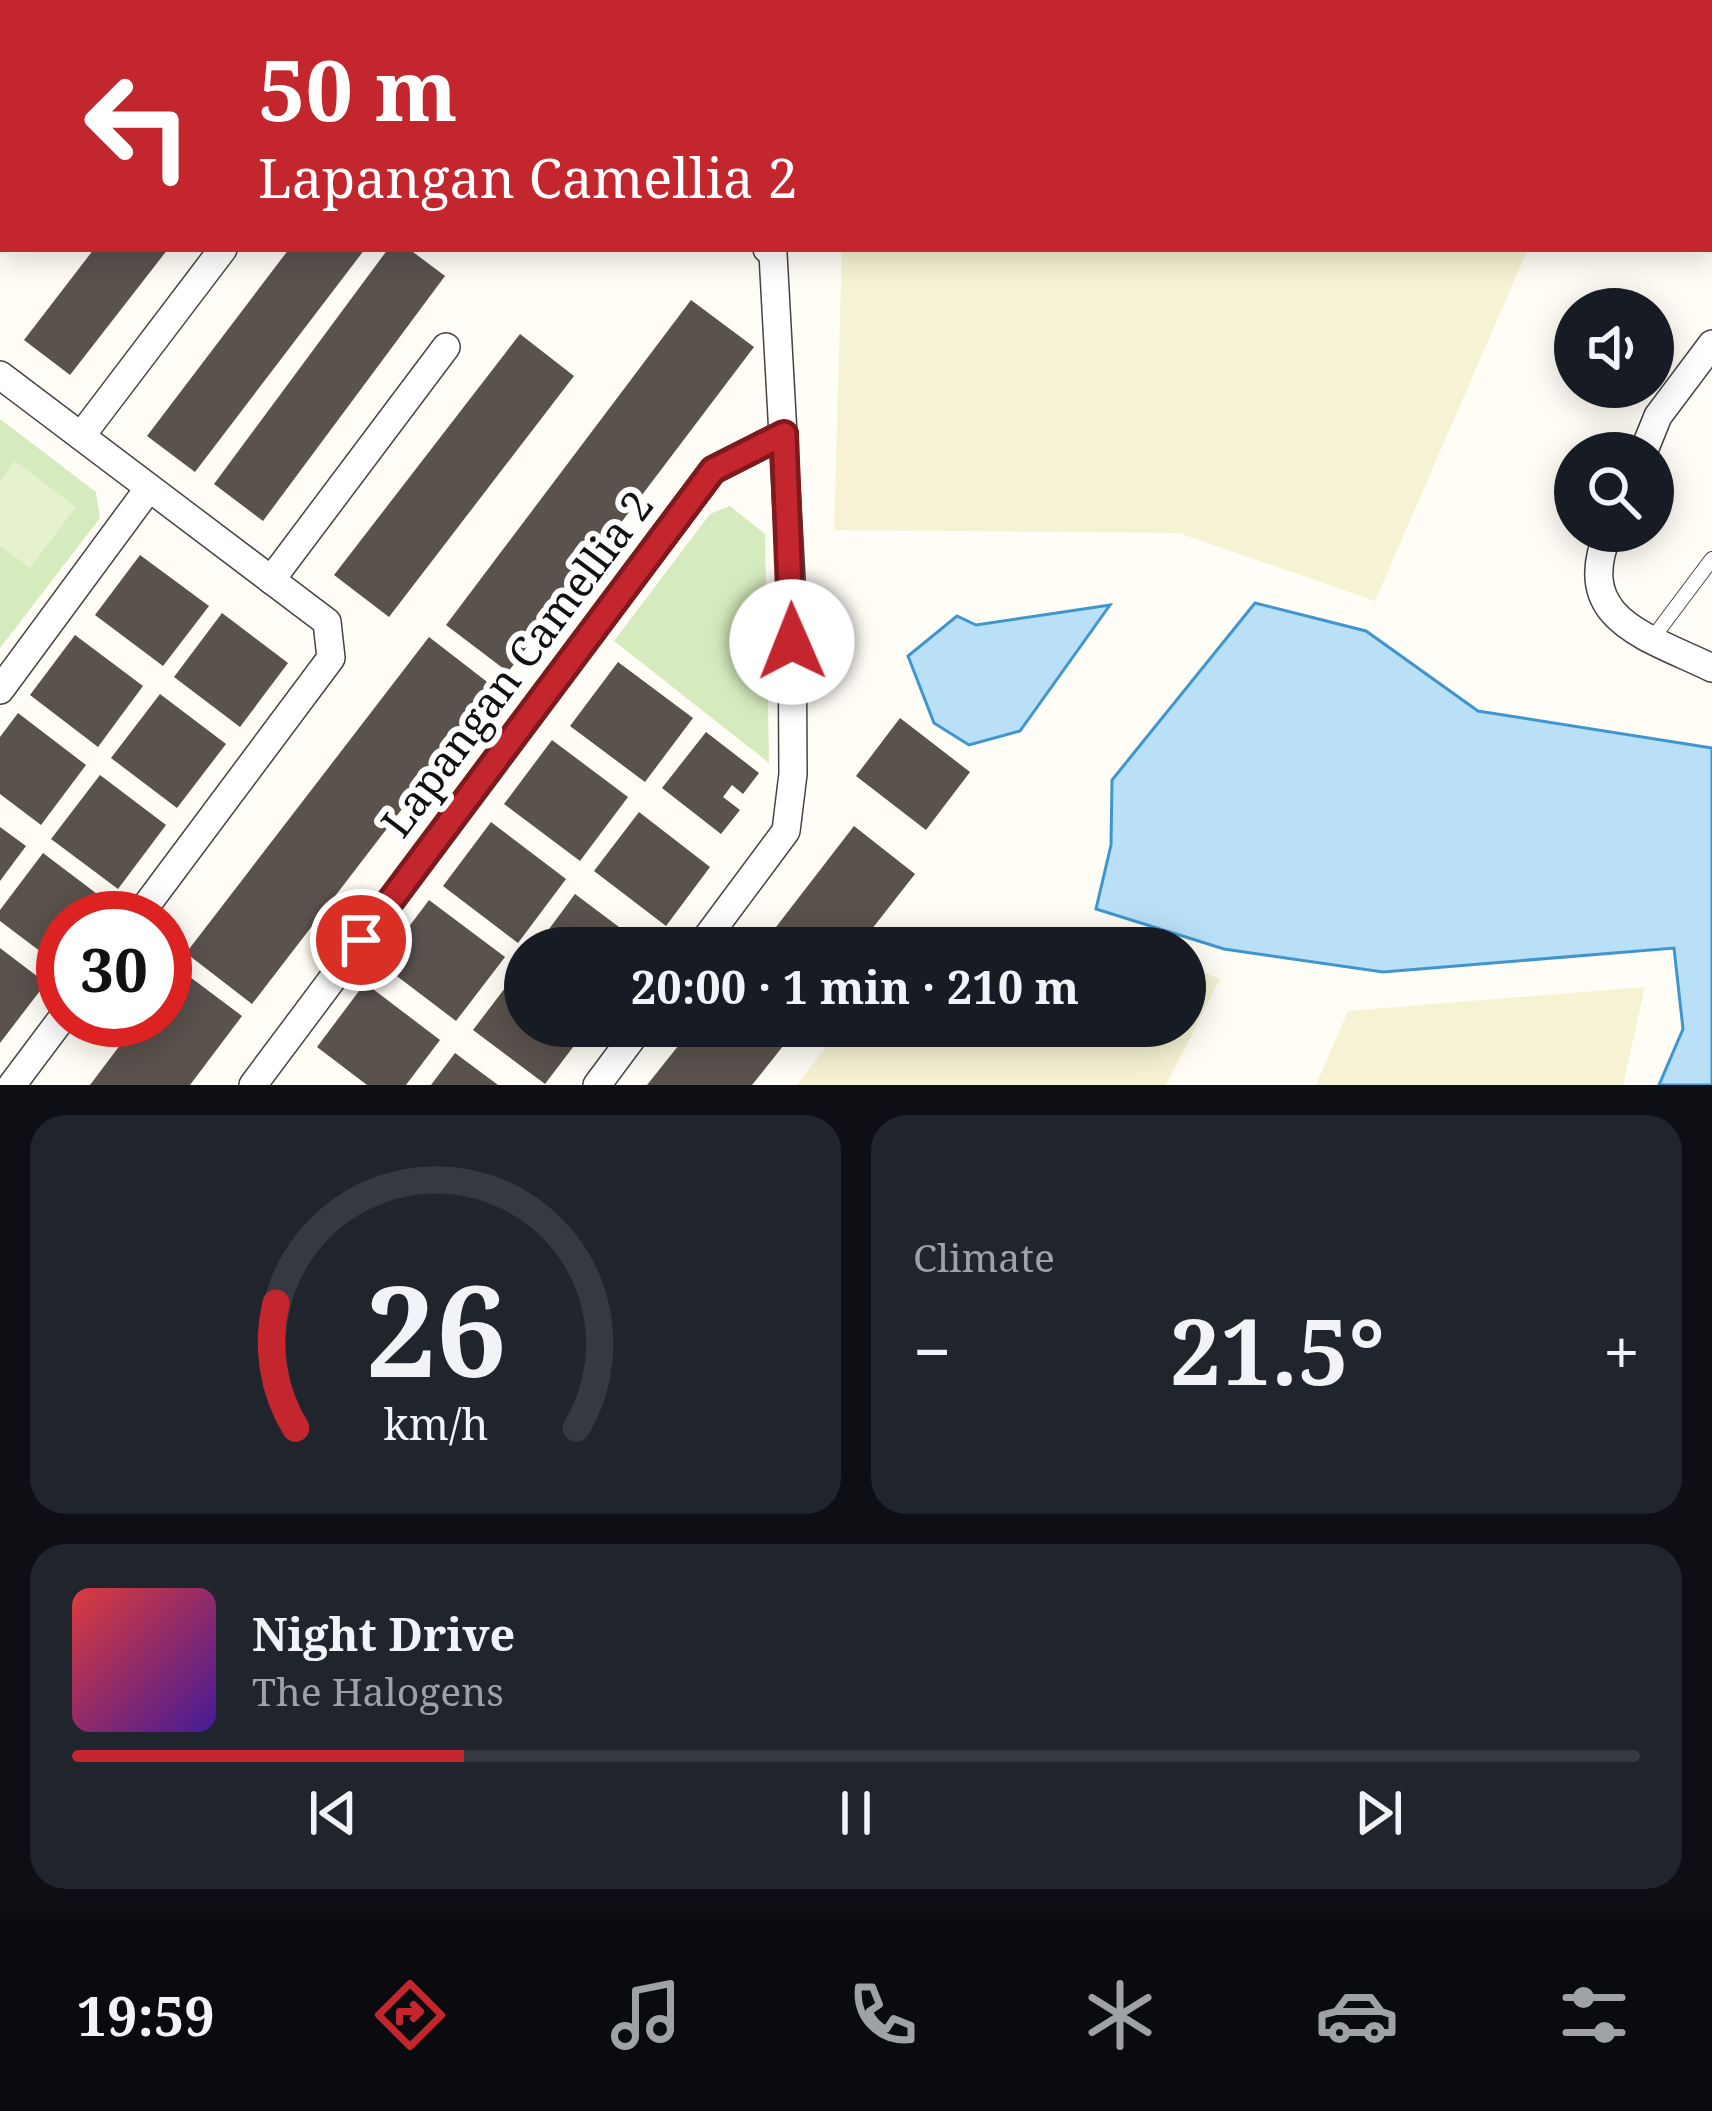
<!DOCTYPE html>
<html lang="en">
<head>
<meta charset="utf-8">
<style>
	body { margin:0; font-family:"Noto Serif",serif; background:#20242c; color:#f1f3f6; height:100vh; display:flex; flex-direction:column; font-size:45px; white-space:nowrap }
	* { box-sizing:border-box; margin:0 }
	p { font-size:39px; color:#9ea1a6 }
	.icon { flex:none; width:66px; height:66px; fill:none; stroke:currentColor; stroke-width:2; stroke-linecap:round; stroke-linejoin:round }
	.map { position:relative; height:1085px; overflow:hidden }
	.details { display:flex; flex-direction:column; gap:30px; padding:30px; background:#0d0f14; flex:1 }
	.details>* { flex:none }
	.top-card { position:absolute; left:0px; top:0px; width:1713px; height:252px; box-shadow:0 6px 30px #0003; background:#c4262e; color:#fff; overflow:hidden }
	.fabs { position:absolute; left:1554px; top:288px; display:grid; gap:24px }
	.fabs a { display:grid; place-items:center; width:120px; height:120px; border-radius:50%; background:#171b24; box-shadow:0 6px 30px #0003; font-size:60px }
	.speed { position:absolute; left:36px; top:891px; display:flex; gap:24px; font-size:60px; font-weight:700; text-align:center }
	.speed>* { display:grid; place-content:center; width:156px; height:156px; border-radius:50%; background:#171b24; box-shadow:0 6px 30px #0003; line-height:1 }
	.speed .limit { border:18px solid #d22; background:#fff; color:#111 }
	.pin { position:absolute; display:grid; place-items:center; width:102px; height:102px; color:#fff; margin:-51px; border:6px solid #fff; border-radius:50%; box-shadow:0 3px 12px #0007 }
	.me { position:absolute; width:132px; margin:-66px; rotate:359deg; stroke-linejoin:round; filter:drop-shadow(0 0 9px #0008) }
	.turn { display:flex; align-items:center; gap:42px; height:252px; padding:0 60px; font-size:54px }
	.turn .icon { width:156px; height:156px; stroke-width:2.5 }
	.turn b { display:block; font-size:84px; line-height:102px }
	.big { font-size:90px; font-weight:700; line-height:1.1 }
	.details .card { flex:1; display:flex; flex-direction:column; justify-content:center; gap:18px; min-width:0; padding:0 42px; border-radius:36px; background:#20242c }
	.details .dial { align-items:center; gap:0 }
	.dial svg { height:312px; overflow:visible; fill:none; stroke:#363941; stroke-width:7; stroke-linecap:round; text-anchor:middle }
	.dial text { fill:#f1f3f6; stroke:none }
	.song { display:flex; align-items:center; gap:36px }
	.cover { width:144px; height:144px; border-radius:18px; background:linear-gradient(135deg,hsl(0 70% 55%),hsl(260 70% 35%)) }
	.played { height:12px; border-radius:6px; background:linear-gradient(90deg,#c4262e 25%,#363941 25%) }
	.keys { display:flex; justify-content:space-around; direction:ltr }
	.heat { display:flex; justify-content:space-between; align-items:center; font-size:66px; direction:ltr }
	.details .tiles { flex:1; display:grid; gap:30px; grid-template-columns:1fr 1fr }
	.card:last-child { grid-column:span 2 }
	.trip { position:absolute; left:504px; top:927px; width:702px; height:120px; border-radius:60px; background:#171b24; box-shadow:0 6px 30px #0003; font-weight:700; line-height:120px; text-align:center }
	.tabs { display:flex; height:192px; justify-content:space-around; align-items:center; background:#090b0e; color:#9ea1a6 }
	.tabs .icon { width:84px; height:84px }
	.tabs .current { color:#c4262e }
	.tabs b { font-size:54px; color:#f1f3f6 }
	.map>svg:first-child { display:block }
	.farmland { fill:#f6f3d4 }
	.green { fill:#d5ebbd }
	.pitch { fill:#e6f2cf }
	.water { fill:#b9e0f7; stroke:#3f96cf; stroke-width:3 }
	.building { fill:#5a524d }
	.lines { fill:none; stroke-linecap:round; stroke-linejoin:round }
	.service-casing { stroke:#444; stroke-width:16 }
	.minor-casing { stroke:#444; stroke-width:30 }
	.service { stroke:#fff; stroke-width:14 }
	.minor { stroke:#fff; stroke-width:27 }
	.route-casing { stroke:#7f191e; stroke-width:30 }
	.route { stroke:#c4262e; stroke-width:21 }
	.labels { text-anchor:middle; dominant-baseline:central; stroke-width:12; stroke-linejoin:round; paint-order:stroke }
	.street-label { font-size:42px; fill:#111; stroke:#fff }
</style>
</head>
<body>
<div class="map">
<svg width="1712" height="1085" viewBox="0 0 1712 1085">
	<rect width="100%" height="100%" fill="#fffdf5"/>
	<g class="farmland">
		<polygon points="927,0 1439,0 1455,3 913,3"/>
		<polygon points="842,249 1528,249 1375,601 1179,533 834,530"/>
		<polygon points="1090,929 1140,948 923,948"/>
		<polygon points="1185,965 1220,979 1166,1085 797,1085 841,1026 1185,1026"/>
		<polygon points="1645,987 1623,1085 1316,1085 1348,1011"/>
	</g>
	<g class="green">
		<polygon points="0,419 96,492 100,518 0,648"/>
		<polygon points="730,506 765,534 769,763 614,641 710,514"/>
	</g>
	<polygon class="pitch" points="15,461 76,507 30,568 0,546 0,481"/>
	<g class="water">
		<polygon points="1255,603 1366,631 1478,711 1712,748 1712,1085 1659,1085 1683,1029 1674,948 1383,972 1224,949 1096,909 1111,845 1112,780"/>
		<polygon points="1110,605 1020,731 969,745 934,723 908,656 957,616 976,625"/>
	</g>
	<g class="building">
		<polygon points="94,249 168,249 70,375 24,340"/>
		<polygon points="289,249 365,249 195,472 147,436"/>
		<polygon points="388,249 409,249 445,276 263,521 214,484"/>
		<polygon points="691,300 754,347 508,672 446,625"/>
		<polygon points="520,334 574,376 389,617 334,575"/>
		<polygon points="140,555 209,606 163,666 95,615"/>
		<polygon points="222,613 288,663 240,727 174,677"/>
		<polygon points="75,635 143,686 98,747 30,695"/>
		<polygon points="429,637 495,688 252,1004 186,953"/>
		<polygon points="618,662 693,718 645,782 570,726"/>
		<polygon points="160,694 226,744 177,808 111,758"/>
		<polygon points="18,713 86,765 41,825 0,794 0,737"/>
		<polygon points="900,718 970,772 926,830 856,776"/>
		<polygon points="706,732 759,773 743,794 732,785 723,797 740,810 721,834 662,788"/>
		<polygon points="552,740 628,797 580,861 504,804"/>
		<polygon points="100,775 166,825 118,889 51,839"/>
		<polygon points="639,812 710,867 666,926 594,871"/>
		<polygon points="491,822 566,879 518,943 443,886"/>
		<polygon points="854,826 915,874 857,948 775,948 766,940"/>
		<polygon points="0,827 26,846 0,881"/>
		<polygon points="43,853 109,903 98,918 63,918 61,967 0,921 0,910"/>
		<polygon points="575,894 647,948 535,948"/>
		<polygon points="429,900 505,957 456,1021 381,964"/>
		<polygon points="0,948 46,983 0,1043"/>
		<polygon points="178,968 242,1016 190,1085 90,1085 139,1020 165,1020 165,985"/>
		<polygon points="518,971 525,976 525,1026 589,1026 545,1084 473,1030"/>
		<polygon points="365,983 440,1040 406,1085 367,1085 317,1047"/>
		<polygon points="694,1026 799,1026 752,1085 647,1085"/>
		<polygon points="455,1053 498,1085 431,1085"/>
	</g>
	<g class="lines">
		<defs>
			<g id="service">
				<polyline points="650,0 654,3"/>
				<polyline points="227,3 229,0"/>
				<polyline points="1652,639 1712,559"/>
			</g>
			<g id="minor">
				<polyline points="21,0 25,3"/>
				<polyline points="442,0 446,3"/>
				<polyline points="771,3 773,0"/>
				<polyline points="0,375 327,622 331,658 137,918"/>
				<polyline points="81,436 223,249"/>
				<polyline points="1643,453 1658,416 1712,344"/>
				<path d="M1609,531C1571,619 1646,636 1712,668"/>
				<polyline points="271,580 446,347"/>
				<polyline points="0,690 149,488"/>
				<polyline points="699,948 786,831 793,774 792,598 773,254 767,249"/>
				<polyline points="12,1085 63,1017"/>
				<polyline points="253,1085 713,470 784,434"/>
				<polyline points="597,1085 641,1026"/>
			</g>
		</defs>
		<use href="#service" class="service-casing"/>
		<use href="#minor" class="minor-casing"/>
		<use href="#service" class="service"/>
		<use href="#minor" class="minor"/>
	</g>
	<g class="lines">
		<defs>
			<polyline id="route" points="361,940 713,470 784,434 792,642"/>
		</defs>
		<use href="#route" class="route-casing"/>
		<use href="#route" class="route"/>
	</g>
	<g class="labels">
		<g class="street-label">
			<text transform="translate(516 663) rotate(-53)">Lapangan Camellia 2</text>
		</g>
	</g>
</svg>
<div class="fabs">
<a><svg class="icon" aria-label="sound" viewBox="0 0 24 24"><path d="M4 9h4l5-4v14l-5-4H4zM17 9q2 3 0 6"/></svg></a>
<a><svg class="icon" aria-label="search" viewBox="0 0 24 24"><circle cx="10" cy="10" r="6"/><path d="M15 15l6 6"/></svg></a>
</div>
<div class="speed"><div class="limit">30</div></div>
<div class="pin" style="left:361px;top:940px;background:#d93025"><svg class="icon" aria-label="arrive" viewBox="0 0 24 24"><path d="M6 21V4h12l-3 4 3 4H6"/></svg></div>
<svg class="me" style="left:792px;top:642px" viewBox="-20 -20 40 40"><circle r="19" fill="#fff"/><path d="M0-13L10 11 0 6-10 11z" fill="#c4262e"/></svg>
<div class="trip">20:00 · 1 min · 210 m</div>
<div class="top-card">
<div class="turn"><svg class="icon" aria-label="left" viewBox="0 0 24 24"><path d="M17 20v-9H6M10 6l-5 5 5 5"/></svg><div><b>50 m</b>Lapangan Camellia 2</div></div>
</div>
</div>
<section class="details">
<div class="tiles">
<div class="card dial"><svg viewBox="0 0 100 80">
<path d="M14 69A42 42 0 1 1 86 69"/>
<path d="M14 69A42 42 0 0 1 9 37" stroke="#c4262e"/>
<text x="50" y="56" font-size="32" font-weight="700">26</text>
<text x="50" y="72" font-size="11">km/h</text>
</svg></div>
<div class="card"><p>Climate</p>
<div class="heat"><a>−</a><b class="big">21.5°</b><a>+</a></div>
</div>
<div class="card">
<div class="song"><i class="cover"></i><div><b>Night Drive</b><p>The Halogens</p></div></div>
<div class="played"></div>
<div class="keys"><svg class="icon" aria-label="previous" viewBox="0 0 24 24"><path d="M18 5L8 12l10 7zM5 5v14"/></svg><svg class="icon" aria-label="pause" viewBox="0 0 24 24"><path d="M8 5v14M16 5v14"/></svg><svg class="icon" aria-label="next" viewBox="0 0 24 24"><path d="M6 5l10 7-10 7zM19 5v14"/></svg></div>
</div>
</div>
</section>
<nav class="tabs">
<b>19:59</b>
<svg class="icon current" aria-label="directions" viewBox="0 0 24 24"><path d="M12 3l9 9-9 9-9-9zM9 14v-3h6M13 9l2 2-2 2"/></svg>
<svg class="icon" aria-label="music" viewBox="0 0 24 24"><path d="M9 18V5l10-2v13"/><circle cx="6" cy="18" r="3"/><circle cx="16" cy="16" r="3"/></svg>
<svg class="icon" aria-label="phone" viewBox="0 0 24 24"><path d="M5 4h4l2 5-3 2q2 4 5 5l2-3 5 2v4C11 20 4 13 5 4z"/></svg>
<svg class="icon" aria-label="climate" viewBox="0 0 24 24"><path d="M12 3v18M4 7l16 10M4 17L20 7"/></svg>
<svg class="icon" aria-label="car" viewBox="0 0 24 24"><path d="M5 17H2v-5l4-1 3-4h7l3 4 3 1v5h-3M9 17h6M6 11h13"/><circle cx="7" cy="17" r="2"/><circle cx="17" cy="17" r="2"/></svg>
<svg class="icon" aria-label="filters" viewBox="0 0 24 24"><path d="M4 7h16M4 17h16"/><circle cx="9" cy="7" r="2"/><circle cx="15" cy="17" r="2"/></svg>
</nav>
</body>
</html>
